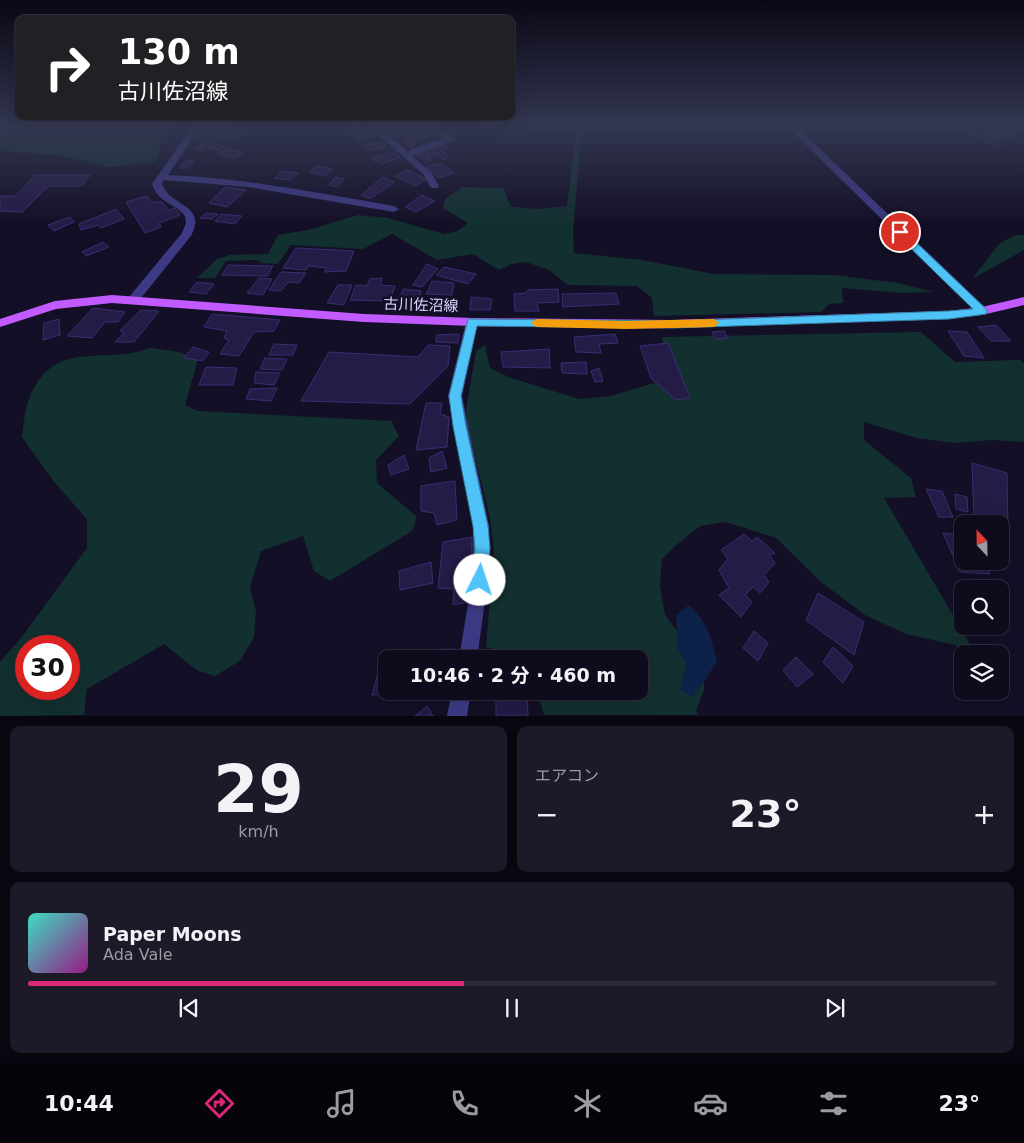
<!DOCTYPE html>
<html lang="ja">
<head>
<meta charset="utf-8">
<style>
	body { margin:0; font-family:"DejaVu Sans","Noto Sans JP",sans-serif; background:#1c1929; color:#f1f3f6; height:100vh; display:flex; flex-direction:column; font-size:19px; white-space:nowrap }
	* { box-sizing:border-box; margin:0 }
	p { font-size:16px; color:#9b9ba3 }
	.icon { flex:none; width:28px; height:28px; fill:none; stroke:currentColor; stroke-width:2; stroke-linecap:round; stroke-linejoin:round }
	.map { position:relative; height:716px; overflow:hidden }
	.side { display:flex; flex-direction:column; gap:10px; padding:10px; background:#08060f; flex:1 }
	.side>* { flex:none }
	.top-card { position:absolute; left:15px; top:15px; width:500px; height:105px; border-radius:10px; box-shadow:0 5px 20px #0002,0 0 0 1px #2e2b3b; background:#202124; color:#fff; overflow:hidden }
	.needle { width:32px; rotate:338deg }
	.tools { position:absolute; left:954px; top:515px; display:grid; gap:10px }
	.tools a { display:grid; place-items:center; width:55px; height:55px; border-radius:10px; background:#0e0b1c; box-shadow:0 5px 20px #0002,0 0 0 1px #2e2b3b; font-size:25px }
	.speed { position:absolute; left:15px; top:635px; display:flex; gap:10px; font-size:25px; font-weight:700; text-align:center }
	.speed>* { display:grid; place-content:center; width:65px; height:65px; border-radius:50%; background:#0e0b1c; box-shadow:0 5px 20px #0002,0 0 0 1px #2e2b3b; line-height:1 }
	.speed .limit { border:8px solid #d22; background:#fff; color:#111 }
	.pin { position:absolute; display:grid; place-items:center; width:42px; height:42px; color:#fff; margin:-21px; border:2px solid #fff; border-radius:50%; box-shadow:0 1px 5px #0007 }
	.me { position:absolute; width:55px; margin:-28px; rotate:4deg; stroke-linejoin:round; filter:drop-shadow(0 0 4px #0008) }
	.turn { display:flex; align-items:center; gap:18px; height:105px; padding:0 20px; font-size:22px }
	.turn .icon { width:65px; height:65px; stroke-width:2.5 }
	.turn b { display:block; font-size:35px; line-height:42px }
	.big { font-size:38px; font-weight:700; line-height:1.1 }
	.side .tile { flex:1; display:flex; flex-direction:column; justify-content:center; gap:8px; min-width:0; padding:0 18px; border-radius:10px; background:#1c1929 }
	.side .dial { align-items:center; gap:0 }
	.dial b { font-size:65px; line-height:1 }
	.song { display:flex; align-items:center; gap:15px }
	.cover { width:60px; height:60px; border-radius:8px; background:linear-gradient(135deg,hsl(170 70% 55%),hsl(310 70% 35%)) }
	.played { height:5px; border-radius:2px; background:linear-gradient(90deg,#db2777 45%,#2e2b3b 45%) }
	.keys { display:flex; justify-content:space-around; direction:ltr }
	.heat { display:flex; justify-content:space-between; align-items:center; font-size:28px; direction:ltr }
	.side .tiles { flex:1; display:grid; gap:10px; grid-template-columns:1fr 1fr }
	.tile:last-child { grid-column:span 2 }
	.trip { position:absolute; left:378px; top:650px; width:270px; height:50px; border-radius:10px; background:#0e0b1c; box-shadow:0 5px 20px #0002,0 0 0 1px #2e2b3b; font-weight:700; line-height:50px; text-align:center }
	.menu { display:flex; height:80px; justify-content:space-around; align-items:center; background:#06040b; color:#9b9ba3 }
	.menu .icon { width:35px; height:35px }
	.menu .selected { color:#db2777 }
	.menu b { font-size:22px; color:#f1f3f6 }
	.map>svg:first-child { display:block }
	.green { fill:#12302f; fill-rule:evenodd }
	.water { fill:#0c2248 }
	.building { fill:#241b47; stroke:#3b2d73 }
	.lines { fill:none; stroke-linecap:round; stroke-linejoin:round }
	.minor { fill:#3d3a85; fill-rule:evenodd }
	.major { fill:#c25bff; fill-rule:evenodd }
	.route { fill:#4fc3f7; stroke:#337fa1 }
	.slow { fill:#f59e0b }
	.labels { text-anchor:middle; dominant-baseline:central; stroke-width:5; stroke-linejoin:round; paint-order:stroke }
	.street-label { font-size:15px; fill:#d9d4ff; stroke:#130f26 }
</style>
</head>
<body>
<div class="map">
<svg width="1024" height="716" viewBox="0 0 1024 716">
	<rect width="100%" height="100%" fill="#130f26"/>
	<g class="green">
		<polygon points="0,125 171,125 172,127 158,141 160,146 157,162 110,167 57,155 0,151"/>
		<polygon points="577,125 582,125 573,232 574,253 642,260 714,274 834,275 898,283 934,292 901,293 842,288 843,303 829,304 821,312 654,316 652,298 637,286 568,285 549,270 526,262 512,264 499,270 473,254 437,260 392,234 363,249 291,245 278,264 261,263 257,260 226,261 215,278 197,278 217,259 230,255 268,254 278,235 308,230 358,215 388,218 444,234 457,231 468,223 443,208 445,199 462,187 504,188 508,200 512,207 539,209 567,206"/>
		<polygon points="953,125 990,125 976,133 1003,146 995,146"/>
		<polygon points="1015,235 1024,235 1024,250 972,279 999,244"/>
		<polygon points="921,332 955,362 1020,360 1024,363 1024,442 992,440 955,443 917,438 864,422 864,440 911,478 916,497 884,498 973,649 906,634 865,615 821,582 776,538 726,522 700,526 674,547 662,559 660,586 665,615 704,667 704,690 696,711 698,715 544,715 537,691 639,691 639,659 523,659 486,647 494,548 489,513 467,425 466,410 476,351 485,345 490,368 511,378 579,399 611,396 667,379 662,337"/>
		<path d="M151,348L179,352L198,359L185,405L198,411L391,421L399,436L376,460L377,483L417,517L412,531L330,581L314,571L303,536L261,551L250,587L256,611L254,637L240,661L215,676L198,671L164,644L87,689L84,715L0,716V662L21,638L87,548V519L55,483L22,437C24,426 24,410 29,399C49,349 82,358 125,354C134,353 143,350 151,348ZM26,646H69V689H26Z"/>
	</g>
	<path class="water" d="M689,605C707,622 712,638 717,662L693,697L680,689L686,664L678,649L676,615Z"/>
	<g class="building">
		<polygon points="217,125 218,125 244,133 230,141 206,133"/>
		<polygon points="411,125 427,125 430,127 419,131"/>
		<polygon points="357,127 362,131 350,134 347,130"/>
		<polygon points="406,127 411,131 393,137 388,133"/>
		<polygon points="1000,127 1016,135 1000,141 984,134"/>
		<polygon points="429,130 435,135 424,138 418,134"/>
		<polygon points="369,133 374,137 360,142 355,138"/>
		<polygon points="414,135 419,140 411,143 415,146 411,148 401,140"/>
		<polygon points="207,141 225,147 218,150 207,147 201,151 194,149"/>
		<polygon points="380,141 387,146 371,151 365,146"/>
		<polygon points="442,144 448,147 441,150 449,157 443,160 437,154 427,158 431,160 427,163 415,153"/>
		<polygon points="227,148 242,153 233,158 218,153"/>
		<polygon points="393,152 400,157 382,164 371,159"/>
		<polygon points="185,161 194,161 188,168 180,168"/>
		<polygon points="441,163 454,173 438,178 427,167"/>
		<polygon points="317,166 332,169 325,176 310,172"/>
		<polygon points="407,170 427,179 415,186 395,176"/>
		<polygon points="281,171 298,173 290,180 275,178"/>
		<polygon points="34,175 90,175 82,186 48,186 22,212 0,211 0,196 15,196 26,186"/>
		<polygon points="335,177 345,179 337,187 329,185"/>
		<polygon points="383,177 394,182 370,199 361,195"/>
		<polygon points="225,187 246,190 227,207 209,203"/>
		<polygon points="422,195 435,201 416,212 405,207"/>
		<polygon points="147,196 154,203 161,201 169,210 175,208 180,215 159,223 161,227 145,233 126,202"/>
		<polygon points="116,209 124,219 101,228 98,225 81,230 79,224"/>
		<polygon points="206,213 218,214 212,219 200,218"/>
		<polygon points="221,214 242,216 235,224 215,221"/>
		<polygon points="70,217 74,222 54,231 48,225"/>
		<polygon points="103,242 109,247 86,256 82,252"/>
		<polygon points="296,248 354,251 346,271 324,272 327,268 308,266 306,270 283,268"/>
		<polygon points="427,264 438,269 422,287 413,285"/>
		<polygon points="228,265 273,266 267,276 222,275"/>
		<polygon points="444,267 476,274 468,284 436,275"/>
		<polygon points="281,272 306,273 299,283 288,282 281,291 269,290"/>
		<polygon points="259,278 272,279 263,295 247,293"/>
		<polygon points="382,278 380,285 395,286 390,301 350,300 356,285 367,286 370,279"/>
		<polygon points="432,281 454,283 452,295 426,294"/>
		<polygon points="197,282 214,284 206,294 189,292"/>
		<polygon points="338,285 352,285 344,305 327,303"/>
		<polygon points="403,289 421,291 419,309 411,310 412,301 400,300"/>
		<polygon points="558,289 559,302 537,303 539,311 515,311 514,294 526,293 528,290"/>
		<polygon points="616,293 619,304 563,307 562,294"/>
		<polygon points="471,297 492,299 490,310 470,310"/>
		<polygon points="93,308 125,312 118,322 105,322 92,338 67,336"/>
		<polygon points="141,310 159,311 134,342 115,342 124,333 120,331"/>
		<polygon points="212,314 280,320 274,331 254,332 239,356 220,354 229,340 224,338 227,331 204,327"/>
		<polygon points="59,319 60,335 43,340 44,323"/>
		<polygon points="996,325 1011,341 991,341 978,327"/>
		<polygon points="724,331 728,338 715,339 712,332"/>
		<polygon points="948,331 967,332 984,358 964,356"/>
		<polygon points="459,334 458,343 436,342 437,335"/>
		<polygon points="615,334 618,343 599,344 601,353 576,352 574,337"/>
		<polygon points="668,343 690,398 676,400 651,378 640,346"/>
		<polygon points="274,344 297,345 293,355 269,355"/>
		<polygon points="428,345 450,346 448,366 410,404 301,401 329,352 418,357"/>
		<polygon points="193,347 209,352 203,361 184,358"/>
		<polygon points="549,349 550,368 503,367 501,352"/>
		<polygon points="265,358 287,359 282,370 260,369"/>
		<polygon points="586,362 587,374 562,373 561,363"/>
		<polygon points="206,367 237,368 233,385 199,385"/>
		<polygon points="599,368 603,381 595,382 591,371"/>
		<polygon points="256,372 280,373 274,385 254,383"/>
		<polygon points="277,388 271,401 246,399 250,389"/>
		<polygon points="426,403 442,403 440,414 449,417 447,447 416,450"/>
		<polygon points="442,451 447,468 431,472 429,458"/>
		<polygon points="404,455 409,469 391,475 388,465"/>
		<polygon points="972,463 1007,473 1008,530 1000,527 1000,524 990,524 974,517"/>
		<polygon points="455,481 457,520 437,525 434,513 421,511 421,486"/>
		<polygon points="926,489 942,491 953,517 939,517"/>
		<polygon points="955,494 967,497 968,512 956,509"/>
		<polygon points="943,533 962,535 962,561 983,561 990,574 960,572"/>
		<polygon points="744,534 752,541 757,537 775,553 769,555 775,563 764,575 769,582 760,593 753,587 745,595 752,602 741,617 719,595 729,588 719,570 728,559 721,550"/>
		<polygon points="472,537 469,602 453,605 454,589 438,588 443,542"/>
		<polygon points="431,562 433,583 400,590 399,571"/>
		<polygon points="818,593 864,622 854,655 806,620"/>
		<polygon points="754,631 768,643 758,661 743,648"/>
		<polygon points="833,647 853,666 843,683 823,662"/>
		<polygon points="454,649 454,659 386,659 386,691 415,691 372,695 384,651"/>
		<polygon points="796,657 813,674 797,687 783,670"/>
		<polygon points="496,691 527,691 528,716 496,716"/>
		<polygon points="427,706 433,716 415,716"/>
	</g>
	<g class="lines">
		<g class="minor">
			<path d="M197,125H206L193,138L168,175C244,178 319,193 394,206L399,209L394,212L248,187L164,180L162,184C170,207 208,204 191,236L137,303H129L127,300L129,297L182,233L186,223L185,216C174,202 159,204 152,184L187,134Z"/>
			<polygon points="367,125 376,125 381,130 394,125 406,125 386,133 407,151 444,138 427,125 436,125 453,137 453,141 412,156 431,172 439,186 437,188 431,188 424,175"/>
			<polygon points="786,125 795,125 986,308 988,311 986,314 978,314"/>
			<path d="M472,318L478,322L462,396L489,526C491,571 483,614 477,659H459L472,579L473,526L448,396L466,322Z"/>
			<polygon points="452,691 471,691 467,716 447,716"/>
		</g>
		<polygon class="major" points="112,295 364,314 472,318 672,320 949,311 982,307 1024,297 1024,305 982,315 949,319 672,328 472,326 364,322 112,303 56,309 0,327 0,319 55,301"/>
	</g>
	<linearGradient id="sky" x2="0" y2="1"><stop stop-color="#0a0815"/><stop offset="0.56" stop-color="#333752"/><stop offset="1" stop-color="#333752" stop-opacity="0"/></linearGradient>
	<rect width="1024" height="225" fill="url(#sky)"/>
	<polygon class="route" points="900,229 903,230 986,309 987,311 986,314 949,319 672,328 477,326 461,396 466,426 488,526 490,548 488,580 486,585 480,587 475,585 473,580 475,548 473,526 453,426 449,396 468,319 672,321 949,311 973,309 896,234 895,232"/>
	<polygon class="slow" points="536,319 626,321 714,319 719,323 714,327 626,329 536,327 531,323"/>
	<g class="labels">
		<g class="street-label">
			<text transform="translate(421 305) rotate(2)">古川佐沼線</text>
		</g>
	</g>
</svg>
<div class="tools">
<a><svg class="needle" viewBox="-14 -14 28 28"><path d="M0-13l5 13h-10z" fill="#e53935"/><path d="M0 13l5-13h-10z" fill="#9b9ba3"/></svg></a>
<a><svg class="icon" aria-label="search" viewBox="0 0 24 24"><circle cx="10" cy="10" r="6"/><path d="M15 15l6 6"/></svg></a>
<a><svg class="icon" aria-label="layers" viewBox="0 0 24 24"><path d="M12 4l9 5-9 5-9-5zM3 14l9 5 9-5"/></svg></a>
</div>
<div class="speed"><div class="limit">30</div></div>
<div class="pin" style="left:900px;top:232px;background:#d93025"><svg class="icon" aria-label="arrive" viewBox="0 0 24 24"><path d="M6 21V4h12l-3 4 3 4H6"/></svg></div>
<svg class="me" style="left:480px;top:580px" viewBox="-20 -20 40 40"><circle r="19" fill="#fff"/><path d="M0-13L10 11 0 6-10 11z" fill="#4fc3f7"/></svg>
<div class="trip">10:46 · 2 分 · 460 m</div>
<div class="top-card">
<div class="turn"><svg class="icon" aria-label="right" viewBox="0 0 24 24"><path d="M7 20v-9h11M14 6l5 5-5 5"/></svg><div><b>130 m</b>古川佐沼線</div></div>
</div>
</div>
<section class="side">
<div class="tiles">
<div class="tile dial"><b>29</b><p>km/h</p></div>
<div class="tile"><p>エアコン</p>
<div class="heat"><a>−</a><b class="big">23°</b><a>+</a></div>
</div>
<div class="tile">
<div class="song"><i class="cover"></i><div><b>Paper Moons</b><p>Ada Vale</p></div></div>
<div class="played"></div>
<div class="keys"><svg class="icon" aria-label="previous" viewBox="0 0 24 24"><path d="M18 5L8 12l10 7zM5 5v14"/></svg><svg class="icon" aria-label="pause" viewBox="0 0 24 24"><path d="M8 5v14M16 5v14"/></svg><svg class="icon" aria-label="next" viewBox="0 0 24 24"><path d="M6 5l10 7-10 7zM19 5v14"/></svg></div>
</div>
</div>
</section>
<nav class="menu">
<b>10:44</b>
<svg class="icon selected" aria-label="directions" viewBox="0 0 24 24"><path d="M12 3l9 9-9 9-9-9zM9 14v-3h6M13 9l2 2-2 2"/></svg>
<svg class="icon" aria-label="music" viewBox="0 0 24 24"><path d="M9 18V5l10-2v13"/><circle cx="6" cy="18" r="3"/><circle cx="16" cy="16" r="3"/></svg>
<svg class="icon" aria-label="phone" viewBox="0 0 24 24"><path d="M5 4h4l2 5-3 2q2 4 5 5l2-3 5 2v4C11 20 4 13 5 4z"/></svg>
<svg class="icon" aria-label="climate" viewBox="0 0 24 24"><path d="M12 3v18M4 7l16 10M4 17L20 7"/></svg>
<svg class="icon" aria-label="car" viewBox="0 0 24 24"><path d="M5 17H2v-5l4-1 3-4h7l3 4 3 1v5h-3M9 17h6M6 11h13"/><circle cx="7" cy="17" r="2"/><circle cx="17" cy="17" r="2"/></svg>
<svg class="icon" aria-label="filters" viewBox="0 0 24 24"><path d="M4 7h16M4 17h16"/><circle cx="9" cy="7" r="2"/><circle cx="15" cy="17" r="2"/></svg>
<b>23°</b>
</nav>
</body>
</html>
